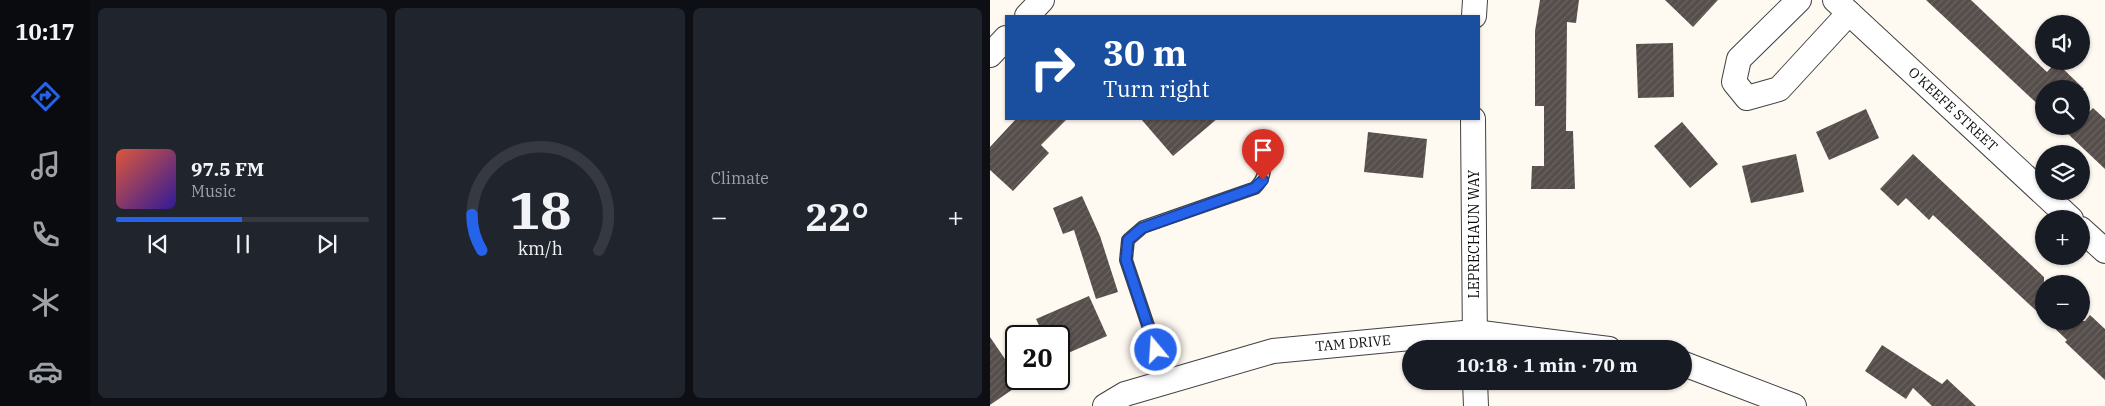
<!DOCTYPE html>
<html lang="en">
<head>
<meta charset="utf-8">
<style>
	body { margin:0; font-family:"IBM Plex Serif",serif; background:#20242c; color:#f1f3f6; height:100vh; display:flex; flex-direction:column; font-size:19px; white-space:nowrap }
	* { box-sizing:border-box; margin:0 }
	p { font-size:16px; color:#9ea1a6 }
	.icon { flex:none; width:28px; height:28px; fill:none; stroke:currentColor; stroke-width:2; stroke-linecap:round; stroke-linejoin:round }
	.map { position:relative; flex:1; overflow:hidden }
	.panel { display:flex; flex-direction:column; gap:8px; padding:8px; background:#0d0f14; width:900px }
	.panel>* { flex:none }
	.banner { position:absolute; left:15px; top:15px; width:475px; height:105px; border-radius:0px; box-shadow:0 1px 4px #0004; background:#1a4fa0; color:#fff; overflow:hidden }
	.fabs { position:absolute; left:1045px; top:15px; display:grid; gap:10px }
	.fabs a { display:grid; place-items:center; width:55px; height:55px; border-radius:50%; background:#171b24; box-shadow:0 1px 4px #0004; font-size:25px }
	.speed { position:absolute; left:15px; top:325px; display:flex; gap:10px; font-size:25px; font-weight:700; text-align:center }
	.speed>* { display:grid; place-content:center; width:65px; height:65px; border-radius:50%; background:#171b24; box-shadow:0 1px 4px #0004; line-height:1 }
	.speed .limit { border:2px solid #111; border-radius:8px; background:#fff; color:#111 }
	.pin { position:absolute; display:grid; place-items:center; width:42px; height:42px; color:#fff; margin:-51px -21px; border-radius:50% 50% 50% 0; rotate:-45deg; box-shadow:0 0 5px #0007 }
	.pin .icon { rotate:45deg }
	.me { position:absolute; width:55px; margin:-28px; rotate:342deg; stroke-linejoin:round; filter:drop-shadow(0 0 4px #0008) }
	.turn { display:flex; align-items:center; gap:18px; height:105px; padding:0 15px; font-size:22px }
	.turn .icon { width:65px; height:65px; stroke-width:2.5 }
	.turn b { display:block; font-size:35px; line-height:42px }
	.big { font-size:38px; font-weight:700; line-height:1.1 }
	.panel .tile { flex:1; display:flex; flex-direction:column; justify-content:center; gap:8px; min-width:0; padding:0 18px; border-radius:8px; background:#20242c }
	.panel .dial { align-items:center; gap:0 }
	.dial svg { height:130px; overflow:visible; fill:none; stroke:#363941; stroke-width:7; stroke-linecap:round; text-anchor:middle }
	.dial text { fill:#f1f3f6; stroke:none }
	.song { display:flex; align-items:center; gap:15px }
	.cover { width:60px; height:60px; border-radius:8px; background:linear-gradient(135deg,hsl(10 70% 55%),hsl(250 70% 35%)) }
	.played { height:5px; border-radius:2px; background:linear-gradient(90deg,#2563eb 50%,#363941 50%) }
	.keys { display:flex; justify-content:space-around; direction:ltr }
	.heat { display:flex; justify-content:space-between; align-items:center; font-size:28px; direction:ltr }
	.panel .tiles { flex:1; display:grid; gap:8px; grid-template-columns:repeat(3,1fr) }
	.trip { position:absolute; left:412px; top:340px; width:290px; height:50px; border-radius:25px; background:#171b24; box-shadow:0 1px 4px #0004; font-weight:700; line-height:50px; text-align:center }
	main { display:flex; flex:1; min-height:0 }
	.menu { display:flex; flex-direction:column; width:90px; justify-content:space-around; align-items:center; background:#090b0e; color:#9ea1a6 }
	.menu .icon { width:35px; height:35px }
	.menu .selected { color:#2563eb }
	.menu b { font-size:22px; color:#f1f3f6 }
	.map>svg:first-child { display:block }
	.building { fill:url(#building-hatch) }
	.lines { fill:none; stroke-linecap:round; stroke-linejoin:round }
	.service-casing { stroke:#414141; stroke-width:14 }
	.minor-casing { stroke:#414141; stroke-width:26 }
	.service { stroke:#fff; stroke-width:11 }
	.minor { stroke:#fff; stroke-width:24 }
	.route-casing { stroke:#184099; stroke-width:12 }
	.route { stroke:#2563eb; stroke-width:9 }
	.labels { text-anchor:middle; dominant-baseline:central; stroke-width:5; stroke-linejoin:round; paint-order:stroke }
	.street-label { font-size:14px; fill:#0e0e0e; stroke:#fff }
</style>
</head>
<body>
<main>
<nav class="menu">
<b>10:17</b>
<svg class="icon selected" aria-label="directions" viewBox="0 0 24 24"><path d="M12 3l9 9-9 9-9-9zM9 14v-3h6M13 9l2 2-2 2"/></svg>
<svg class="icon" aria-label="music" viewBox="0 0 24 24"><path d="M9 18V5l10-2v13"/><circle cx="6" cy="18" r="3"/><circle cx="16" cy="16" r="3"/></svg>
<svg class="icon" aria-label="phone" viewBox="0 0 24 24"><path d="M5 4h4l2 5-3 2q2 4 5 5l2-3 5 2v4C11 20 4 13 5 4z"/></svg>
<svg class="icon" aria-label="climate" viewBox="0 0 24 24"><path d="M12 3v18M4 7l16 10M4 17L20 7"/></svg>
<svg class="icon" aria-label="car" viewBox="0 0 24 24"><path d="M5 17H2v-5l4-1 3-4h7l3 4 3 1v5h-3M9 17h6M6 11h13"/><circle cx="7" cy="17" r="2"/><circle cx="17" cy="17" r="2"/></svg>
</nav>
<section class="panel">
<div class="tiles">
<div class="tile">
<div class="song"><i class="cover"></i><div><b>97.5 FM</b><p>Music</p></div></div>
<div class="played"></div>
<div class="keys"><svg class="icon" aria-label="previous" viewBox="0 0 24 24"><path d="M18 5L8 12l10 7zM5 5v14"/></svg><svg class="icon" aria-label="pause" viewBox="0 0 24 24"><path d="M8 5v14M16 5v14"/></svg><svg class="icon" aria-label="next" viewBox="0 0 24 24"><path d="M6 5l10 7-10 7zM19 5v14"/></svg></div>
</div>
<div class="tile dial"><svg viewBox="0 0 100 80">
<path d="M14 69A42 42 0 1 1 86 69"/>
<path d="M14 69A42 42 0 0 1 8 47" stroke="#2563eb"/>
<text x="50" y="56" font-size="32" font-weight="700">18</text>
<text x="50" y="72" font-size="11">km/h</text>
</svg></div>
<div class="tile"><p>Climate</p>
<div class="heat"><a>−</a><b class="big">22°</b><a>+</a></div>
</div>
</div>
</section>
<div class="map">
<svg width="1115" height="406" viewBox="0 0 1115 406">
	<defs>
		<pattern id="building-hatch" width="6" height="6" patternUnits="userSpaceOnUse" patternTransform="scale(1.25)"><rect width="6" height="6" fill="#564e4b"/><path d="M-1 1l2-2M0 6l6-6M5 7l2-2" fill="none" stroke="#696361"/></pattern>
	</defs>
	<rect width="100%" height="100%" fill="#fef9f1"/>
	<g class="building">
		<polygon points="550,0 589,0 586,23 577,22 576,131 583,131 585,189 541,189 542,166 554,166 554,106 545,106 545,31"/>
		<polygon points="675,0 728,0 703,27"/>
		<polygon points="936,0 981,0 1057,72 1066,62 1094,89 1054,89 1054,110"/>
		<polygon points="683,43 684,97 648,98 646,44"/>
		<polygon points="1103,108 1115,119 1115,169 1078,134 1085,126 1091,126 1091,120"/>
		<polygon points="876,109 889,138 839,160 826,132"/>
		<polygon points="26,119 77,119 51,145 59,153 23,191 0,170 0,147"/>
		<polygon points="151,119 227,119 183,156"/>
		<polygon points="692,122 728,164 700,188 664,146"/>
		<polygon points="378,132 437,139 433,178 374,172"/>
		<polygon points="806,154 814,192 761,203 752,166"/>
		<polygon points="923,154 1054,277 1054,318 943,215 939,220 916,198 908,206 890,189"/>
		<polygon points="92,196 110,236 128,292 106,299 84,230 73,234 63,208"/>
		<polygon points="99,296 117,336 69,357 69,336 54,336 46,319"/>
		<polygon points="1100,315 1115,329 1115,380 1075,342 1077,340 1057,321 1095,321"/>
		<polygon points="0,337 15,359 26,351 26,387 0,405"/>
		<polygon points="892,345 952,384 957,379 986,406 942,406 923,388 916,399 875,371"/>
	</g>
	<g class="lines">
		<defs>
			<path id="service" d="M177,382L136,260L138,240L153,227L265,188C278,175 274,166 271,149"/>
			<g id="minor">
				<polyline points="809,0 749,59 744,82 757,98 789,89 859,13"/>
				<polyline points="845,0 1081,219"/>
				<polyline points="37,16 52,0"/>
				<polyline points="484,16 485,0"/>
				<polyline points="0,55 16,38"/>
				<polyline points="483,119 485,347"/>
				<polyline points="1091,229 1115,251"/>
				<polyline points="694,364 804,406"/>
				<polyline points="485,381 486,406"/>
				<polyline points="115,406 135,394 283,351 484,332 619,349"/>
			</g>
		</defs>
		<use href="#service" class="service-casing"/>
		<use href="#minor" class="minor-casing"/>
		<use href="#service" class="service"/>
		<use href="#minor" class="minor"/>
	</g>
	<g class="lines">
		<defs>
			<polyline id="route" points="166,350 136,260 138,240 152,228 265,188 273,180"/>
		</defs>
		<use href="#route" class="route-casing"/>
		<use href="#route" class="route"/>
	</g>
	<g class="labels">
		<g class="street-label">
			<text transform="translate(963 109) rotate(43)">O'KEEFE STREET</text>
			<text transform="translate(484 234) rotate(-90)">LEPRECHAUN WAY</text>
			<text transform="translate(363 343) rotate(-5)">TAM DRIVE</text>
		</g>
	</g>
</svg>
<div class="fabs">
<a><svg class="icon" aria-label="sound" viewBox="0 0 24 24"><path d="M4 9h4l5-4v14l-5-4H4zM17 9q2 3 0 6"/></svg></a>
<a><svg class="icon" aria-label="search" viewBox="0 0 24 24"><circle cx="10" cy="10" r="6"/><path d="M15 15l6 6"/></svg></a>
<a><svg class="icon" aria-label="layers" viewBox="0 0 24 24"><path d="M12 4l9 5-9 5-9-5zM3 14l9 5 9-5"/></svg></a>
<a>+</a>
<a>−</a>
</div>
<div class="speed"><div class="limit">20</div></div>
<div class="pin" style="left:273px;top:180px;background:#d93025"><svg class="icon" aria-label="arrive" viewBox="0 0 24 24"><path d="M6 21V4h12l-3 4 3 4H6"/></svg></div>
<svg class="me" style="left:166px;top:350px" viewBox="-20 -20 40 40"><circle r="17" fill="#2563eb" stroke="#fff" stroke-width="3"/><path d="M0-11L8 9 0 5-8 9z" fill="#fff"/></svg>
<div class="trip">10:18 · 1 min · 70 m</div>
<div class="banner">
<div class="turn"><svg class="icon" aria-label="right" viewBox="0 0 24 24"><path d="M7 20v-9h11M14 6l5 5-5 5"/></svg><div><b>30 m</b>Turn right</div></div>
</div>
</div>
</main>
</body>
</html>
